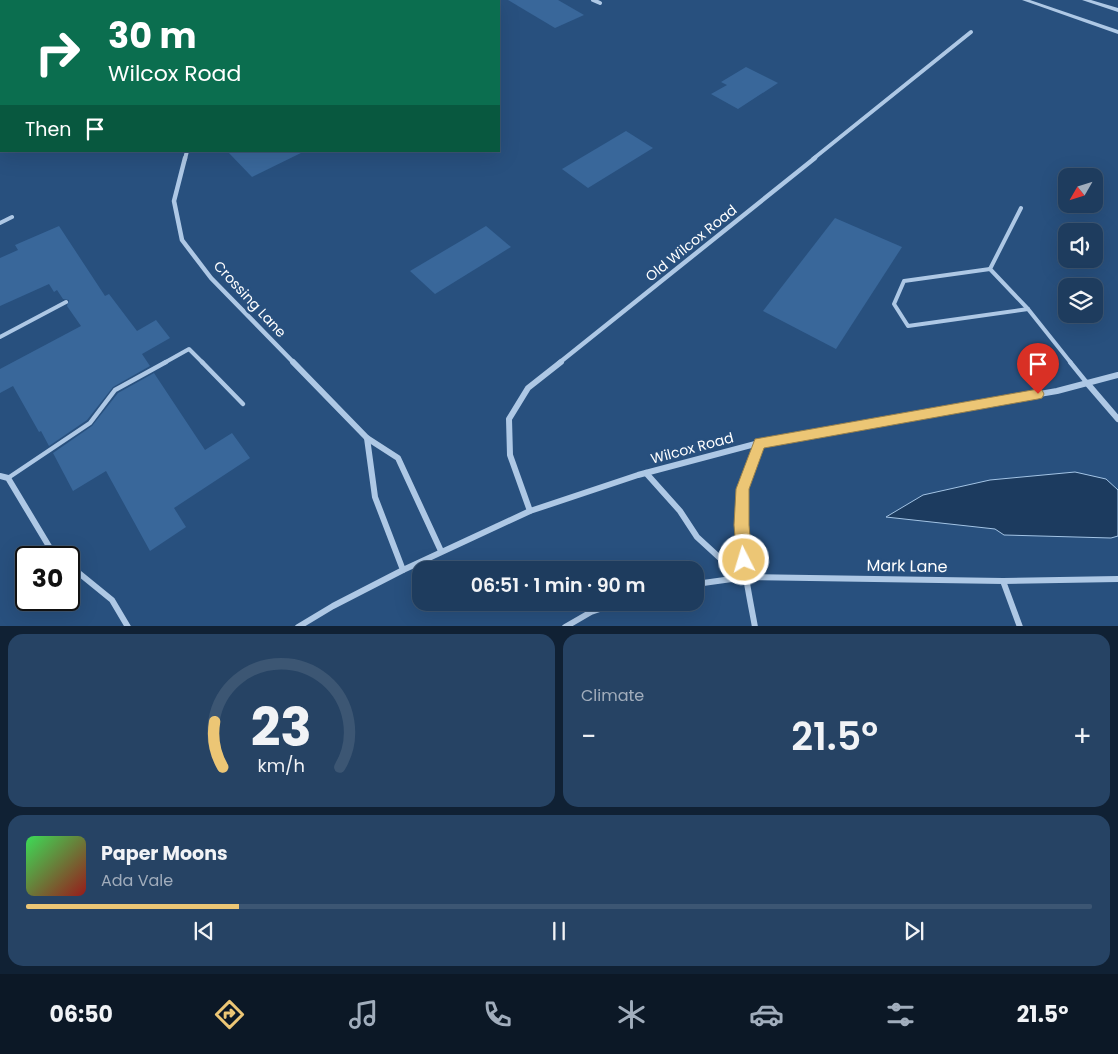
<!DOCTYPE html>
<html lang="en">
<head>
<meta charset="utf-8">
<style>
	body { margin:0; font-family:Poppins,sans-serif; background:#264364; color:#f1f3f6; height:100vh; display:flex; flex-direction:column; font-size:19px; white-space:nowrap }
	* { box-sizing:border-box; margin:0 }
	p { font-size:16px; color:#a1adbc }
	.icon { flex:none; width:28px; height:28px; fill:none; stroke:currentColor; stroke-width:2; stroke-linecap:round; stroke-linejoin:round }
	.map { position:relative; height:626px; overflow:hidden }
	.side { display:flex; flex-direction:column; gap:8px; padding:8px; background:#102134; flex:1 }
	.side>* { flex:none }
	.top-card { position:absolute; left:0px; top:0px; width:500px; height:152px; box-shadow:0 5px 20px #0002,0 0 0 1px #3c5673; background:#0b6e4f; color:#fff; overflow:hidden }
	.needle { width:32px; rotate:231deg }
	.fabs { position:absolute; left:1058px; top:168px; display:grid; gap:10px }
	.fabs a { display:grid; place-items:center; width:45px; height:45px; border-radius:10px; background:#1e3c5e; box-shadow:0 5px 20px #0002,0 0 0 1px #3c5673; font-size:25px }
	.speed { position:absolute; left:15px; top:546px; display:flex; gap:10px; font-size:25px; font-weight:700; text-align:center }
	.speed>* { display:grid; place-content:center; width:65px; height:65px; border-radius:50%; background:#1e3c5e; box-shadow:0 5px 20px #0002,0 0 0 1px #3c5673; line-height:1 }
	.speed .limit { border:2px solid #111; border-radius:8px; background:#fff; color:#111 }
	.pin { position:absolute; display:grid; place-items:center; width:42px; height:42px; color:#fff; margin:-51px -21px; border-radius:50% 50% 50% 0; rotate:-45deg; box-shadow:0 0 5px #0007 }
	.pin .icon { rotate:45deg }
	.me { position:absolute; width:55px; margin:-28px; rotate:355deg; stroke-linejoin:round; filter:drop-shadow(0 0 4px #0008) }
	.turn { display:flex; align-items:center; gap:18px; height:105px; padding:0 25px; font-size:22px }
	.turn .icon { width:65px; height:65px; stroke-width:2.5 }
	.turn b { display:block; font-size:35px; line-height:42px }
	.then { display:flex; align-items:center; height:48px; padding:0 25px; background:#0003; gap:10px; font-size:19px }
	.big { font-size:38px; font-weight:600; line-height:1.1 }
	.side .tile { flex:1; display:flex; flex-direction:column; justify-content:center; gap:8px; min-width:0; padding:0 18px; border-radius:15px; background:#264364 }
	.side .dial { align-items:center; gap:0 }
	.dial svg { height:130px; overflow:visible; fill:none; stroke:#3c5673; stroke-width:7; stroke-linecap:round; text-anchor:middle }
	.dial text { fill:#f1f3f6; stroke:none }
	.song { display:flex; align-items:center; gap:15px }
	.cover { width:60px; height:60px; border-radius:8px; background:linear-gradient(135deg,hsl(130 70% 55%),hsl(0 70% 35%)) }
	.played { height:5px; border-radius:2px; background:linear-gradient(90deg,#ecc675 20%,#3c5673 20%) }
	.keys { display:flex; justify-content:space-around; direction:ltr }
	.heat { display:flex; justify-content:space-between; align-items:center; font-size:28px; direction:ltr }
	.side .tiles { flex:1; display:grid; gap:8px; grid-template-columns:1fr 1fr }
	.tile:last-child { grid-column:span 2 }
	.trip { position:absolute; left:412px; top:561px; width:292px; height:50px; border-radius:15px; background:#1e3c5e; box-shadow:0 5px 20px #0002,0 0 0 1px #3c5673; font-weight:600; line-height:50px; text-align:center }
	.dock { display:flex; height:80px; justify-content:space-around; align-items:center; background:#0c1826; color:#a1adbc }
	.dock .icon { width:35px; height:35px }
	.dock .current { color:#ecc675 }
	.dock b { font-size:22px; color:#f1f3f6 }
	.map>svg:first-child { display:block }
	.water { fill:#1c3b5f; stroke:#a3c4e5 }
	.building { fill:#39679a }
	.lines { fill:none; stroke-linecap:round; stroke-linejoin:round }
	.service-far1 { stroke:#aec8e5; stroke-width:4 }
	.service { stroke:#aec8e5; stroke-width:4.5 }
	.minor-far2 { stroke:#aec8e5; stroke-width:4 }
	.minor-far1 { stroke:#aec8e5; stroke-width:4.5 }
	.minor { stroke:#aec8e5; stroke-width:6 }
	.tertiary { fill:#aec8e5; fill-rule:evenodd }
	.route { fill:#ecc675; stroke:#99814c }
	.labels { text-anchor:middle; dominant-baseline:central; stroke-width:5; stroke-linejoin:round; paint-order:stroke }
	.street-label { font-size:14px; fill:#fff; stroke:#28507e }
	.near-street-label { font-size:16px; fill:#fff; stroke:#28507e }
</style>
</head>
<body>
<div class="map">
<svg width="1118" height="627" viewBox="0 0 1118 627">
	<rect width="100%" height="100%" fill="#28507e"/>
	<polygon class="water" points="1075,472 1106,479 1118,490 1118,536 1111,538 1004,535 995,529 886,517 923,495 990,480"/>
	<g class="building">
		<polygon points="508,0 558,0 584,15 555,28"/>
		<polygon points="746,67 778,83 738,109 711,94 727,85 721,82"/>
		<polygon points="626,131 653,148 588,188 562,169"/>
		<polygon points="227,151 305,151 252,177"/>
		<polygon points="835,218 902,247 836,349 763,311"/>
		<polygon points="59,226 105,296 109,294 137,331 156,320 170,338 142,354 150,366 113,387 87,420 49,446 41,431 39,432 13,386 0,393 0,369 81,326 67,306 69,300 63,299 57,290 54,292 49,284 0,306 0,258 18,250 15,245"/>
		<polygon points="486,226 511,247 435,294 410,271"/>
		<polygon points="154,373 205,450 232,433 250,458 174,508 186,527 150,551 106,471 73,491 53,453 92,426 118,393"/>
	</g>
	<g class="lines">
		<g class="service-far1">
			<polyline points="1021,208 990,269 1028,309 1071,363"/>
			<polyline points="0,223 12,217"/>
			<polyline points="990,269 904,281 894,304 908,326 1028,309"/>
			<polyline points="0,337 66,302"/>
			<polyline points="164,363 189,349 203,363"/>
		</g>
		<g class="service">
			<polyline points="202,362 243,404"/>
			<polyline points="1070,362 1087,383"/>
			<polyline points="8,478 90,423 115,390 166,362"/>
		</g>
		<g class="minor-far2">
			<polyline points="330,0 332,1"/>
			<polyline points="593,0 600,3"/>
			<polyline points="289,1 292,0"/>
			<polyline points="477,1 480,0"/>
			<polyline points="185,159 187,151"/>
			<polyline points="813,159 971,32"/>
		</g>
		<g class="minor-far1">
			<polyline points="185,158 174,201 182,240 211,278 294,363"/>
			<polyline points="559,363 815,158"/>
		</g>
		<g class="minor">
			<polyline points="293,362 367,438 398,458 441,551"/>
			<polyline points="1087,383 1118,419"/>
			<polyline points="367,438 375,497 403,570"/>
			<polyline points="646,473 680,511 697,537 721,559 746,577"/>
			<polyline points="0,476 8,478 53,553 60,558"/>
			<polyline points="530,511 510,455 509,419 528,388 561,362"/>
			<polyline points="69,565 112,600 128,627"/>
			<polyline points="1003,581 1020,627"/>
			<polyline points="696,584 746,577 1003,581 1118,579"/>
			<polyline points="298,627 333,606 403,570 530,511 638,475 766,441 1057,391 1118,375"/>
			<polyline points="565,627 591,612 620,602"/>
			<path d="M755,627C743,562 729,505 760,443"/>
		</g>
		<g class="tertiary">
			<polygon points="1022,0 1030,0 1118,30 1118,34"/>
			<polygon points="1082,0 1091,0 1118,8 1118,12"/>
		</g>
	</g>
	<polygon class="route" points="1038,389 1042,390 1044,394 1042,398 1038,399 764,448 749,489 749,525 752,560 750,565 744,567 739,565 737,560 734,525 736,489 755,439"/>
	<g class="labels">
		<g class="street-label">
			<text transform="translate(691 243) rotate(-39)">Old Wilcox Road</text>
			<text transform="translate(250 299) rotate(47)">Crossing Lane</text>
			<text transform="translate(692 448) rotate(-15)">Wilcox Road</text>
		</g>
		<g class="near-street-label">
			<text transform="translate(907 566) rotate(1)">Mark Lane</text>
		</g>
	</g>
</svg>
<div class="fabs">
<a><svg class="needle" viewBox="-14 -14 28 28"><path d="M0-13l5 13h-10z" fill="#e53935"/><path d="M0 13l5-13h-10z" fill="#a1adbc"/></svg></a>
<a><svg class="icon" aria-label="sound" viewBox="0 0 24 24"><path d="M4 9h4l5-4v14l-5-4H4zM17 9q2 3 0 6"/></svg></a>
<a><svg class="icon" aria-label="layers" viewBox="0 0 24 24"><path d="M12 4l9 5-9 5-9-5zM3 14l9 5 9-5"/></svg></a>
</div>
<div class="speed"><div class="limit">30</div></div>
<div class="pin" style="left:1038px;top:394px;background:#d93025"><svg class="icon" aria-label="arrive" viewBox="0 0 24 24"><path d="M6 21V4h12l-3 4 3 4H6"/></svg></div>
<svg class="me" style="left:744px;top:560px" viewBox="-20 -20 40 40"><circle r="17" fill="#ecc675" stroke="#fff" stroke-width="3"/><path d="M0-11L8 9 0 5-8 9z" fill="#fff"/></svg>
<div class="trip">06:51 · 1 min · 90 m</div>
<div class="top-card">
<div class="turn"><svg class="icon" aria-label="right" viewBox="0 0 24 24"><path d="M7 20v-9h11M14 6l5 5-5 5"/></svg><div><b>30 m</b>Wilcox Road</div></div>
<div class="then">Then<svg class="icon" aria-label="arrive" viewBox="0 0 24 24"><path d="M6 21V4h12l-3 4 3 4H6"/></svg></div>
</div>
</div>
<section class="side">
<div class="tiles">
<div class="tile dial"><svg viewBox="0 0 100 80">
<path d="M14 69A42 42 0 1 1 86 69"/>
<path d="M14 69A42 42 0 0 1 9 41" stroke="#ecc675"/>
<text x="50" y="56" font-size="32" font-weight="700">23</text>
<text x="50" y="72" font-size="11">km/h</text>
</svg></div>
<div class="tile"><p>Climate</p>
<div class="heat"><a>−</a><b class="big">21.5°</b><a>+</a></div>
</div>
<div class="tile">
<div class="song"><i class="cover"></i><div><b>Paper Moons</b><p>Ada Vale</p></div></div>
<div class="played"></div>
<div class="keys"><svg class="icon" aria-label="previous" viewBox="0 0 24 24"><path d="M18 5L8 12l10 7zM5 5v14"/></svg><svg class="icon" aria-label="pause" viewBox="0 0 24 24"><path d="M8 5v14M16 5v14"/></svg><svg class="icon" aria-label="next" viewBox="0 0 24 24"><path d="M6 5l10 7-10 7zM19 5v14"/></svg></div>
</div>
</div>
</section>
<nav class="dock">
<b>06:50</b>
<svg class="icon current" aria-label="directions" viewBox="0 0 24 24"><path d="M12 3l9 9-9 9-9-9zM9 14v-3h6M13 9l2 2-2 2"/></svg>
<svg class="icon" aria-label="music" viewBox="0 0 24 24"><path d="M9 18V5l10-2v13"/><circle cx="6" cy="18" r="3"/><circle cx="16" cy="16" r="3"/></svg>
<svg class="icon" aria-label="phone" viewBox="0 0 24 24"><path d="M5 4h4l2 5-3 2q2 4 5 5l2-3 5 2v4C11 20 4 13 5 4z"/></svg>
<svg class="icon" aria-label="climate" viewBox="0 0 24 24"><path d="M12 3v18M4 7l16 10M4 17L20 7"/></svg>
<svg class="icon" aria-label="car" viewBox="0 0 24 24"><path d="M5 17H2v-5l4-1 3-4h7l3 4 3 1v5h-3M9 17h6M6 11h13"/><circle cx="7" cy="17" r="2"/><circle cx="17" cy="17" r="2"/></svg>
<svg class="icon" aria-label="filters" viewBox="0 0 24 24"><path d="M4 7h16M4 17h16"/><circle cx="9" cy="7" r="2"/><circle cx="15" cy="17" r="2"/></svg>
<b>21.5°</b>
</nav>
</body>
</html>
